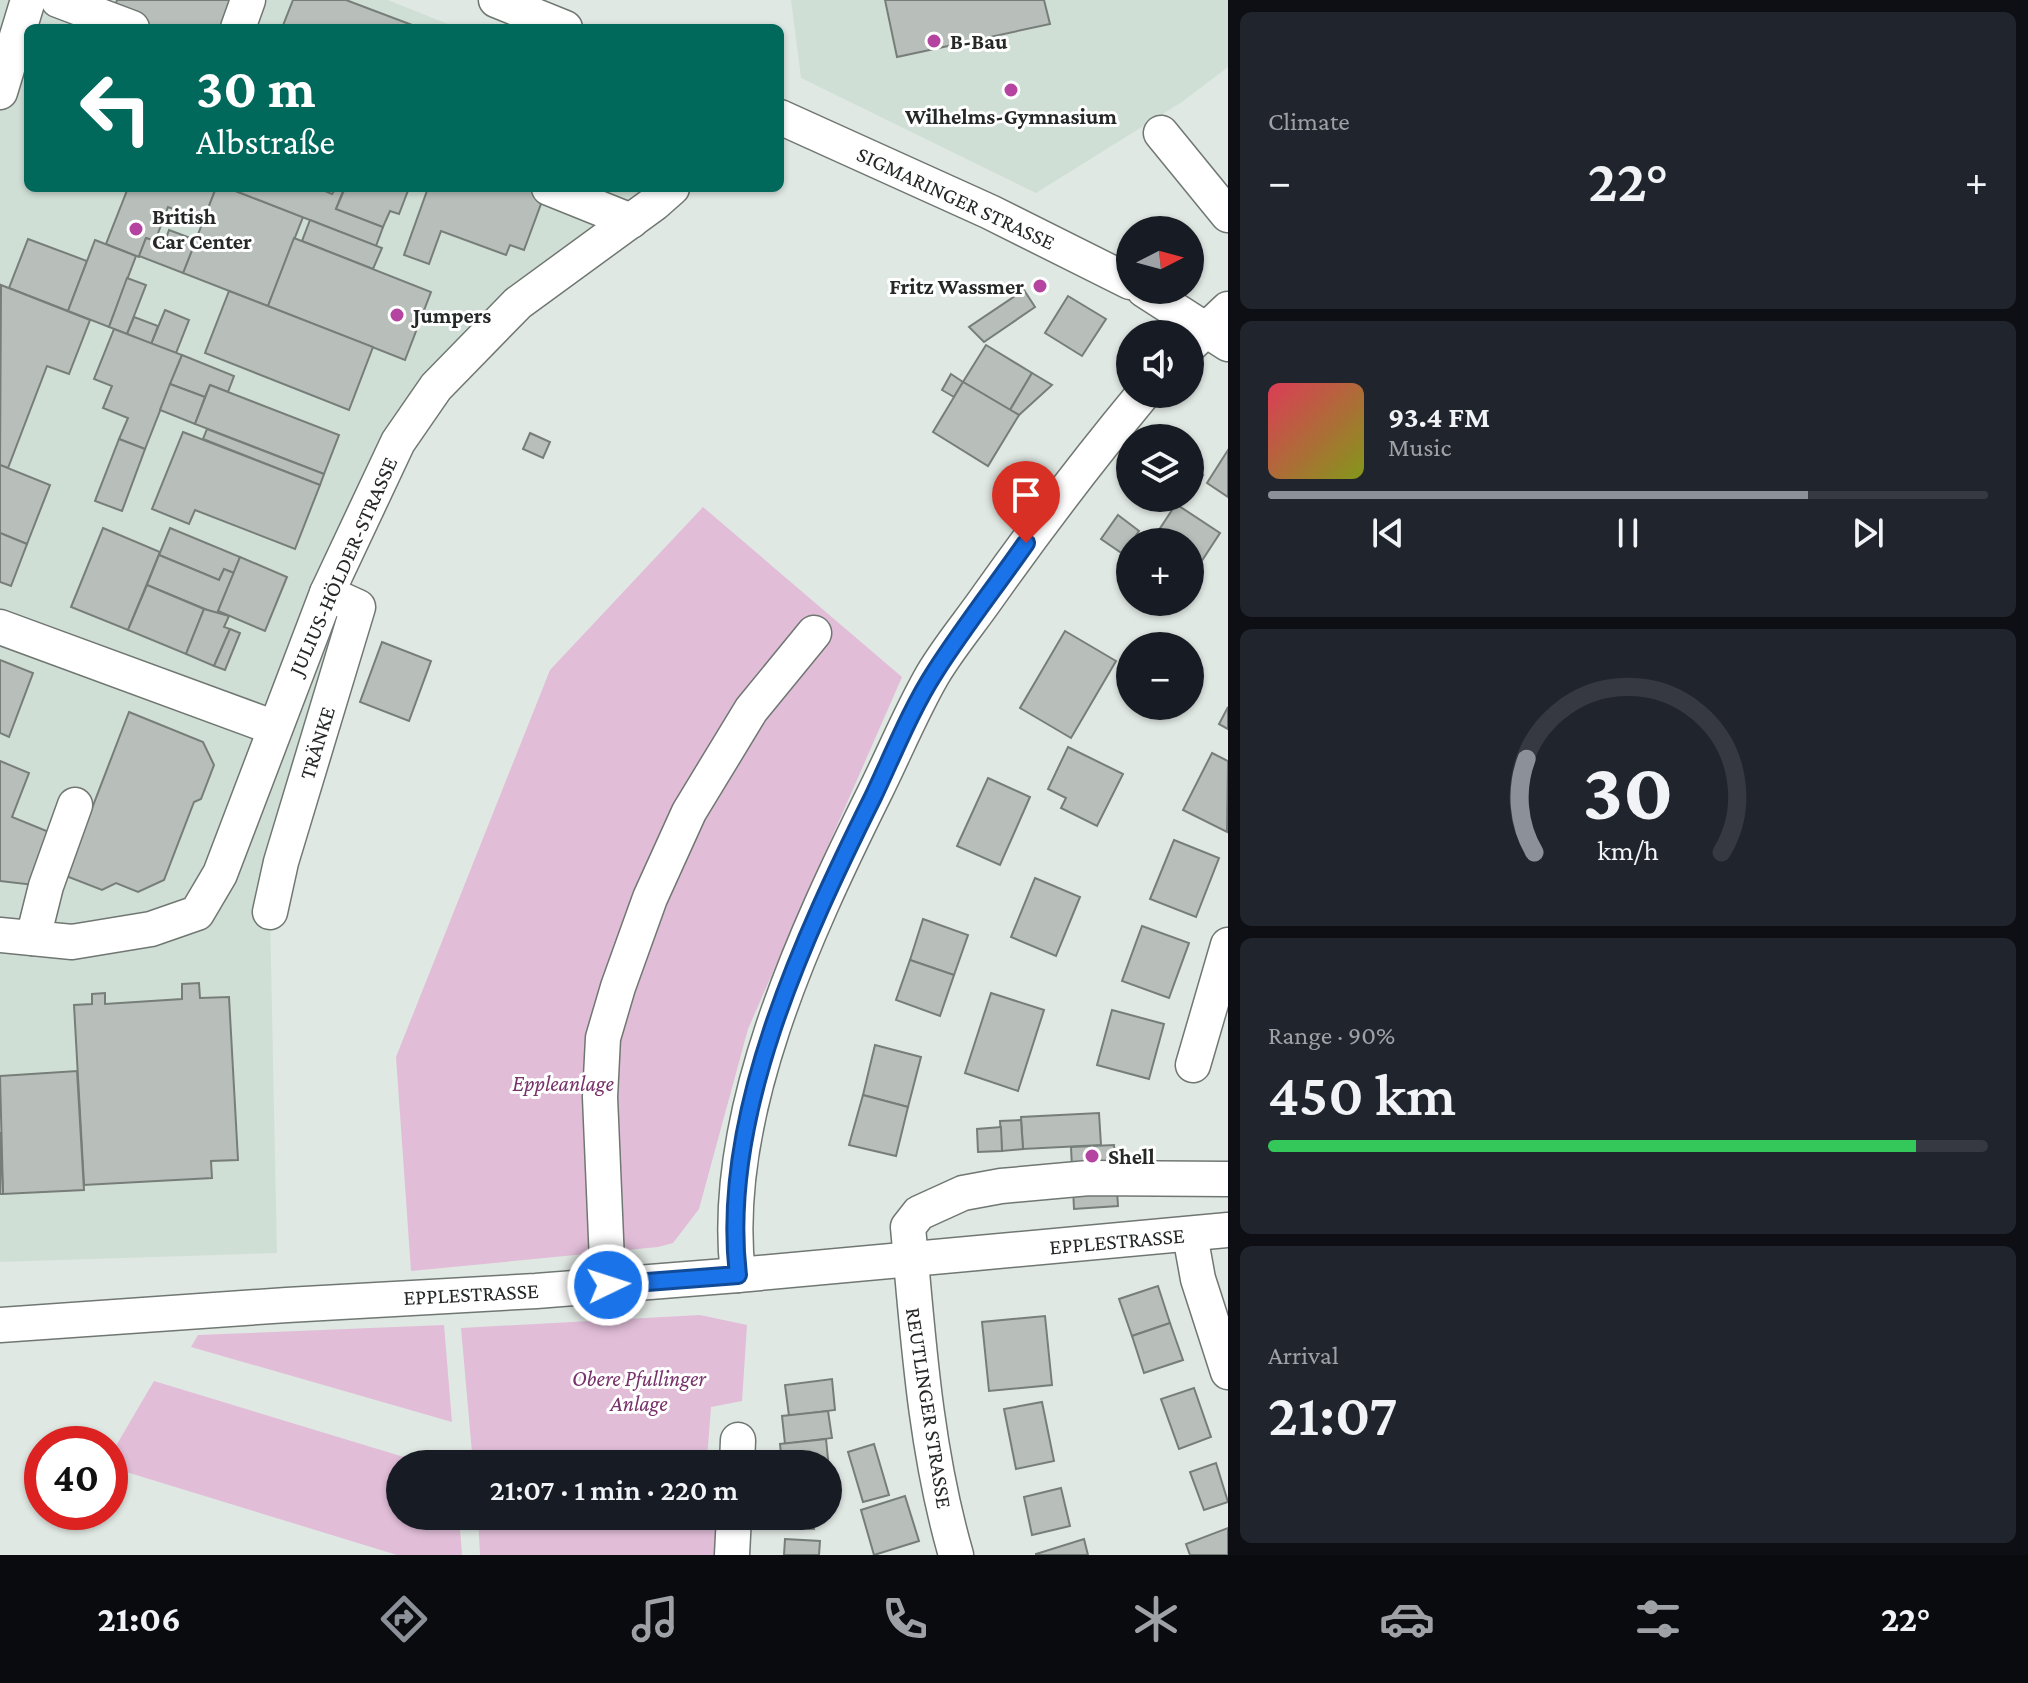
<!DOCTYPE html>
<html lang="en">
<head>
<meta charset="utf-8">
<style>
	body { margin:0; font-family:"Crimson Pro",serif; background:#20242c; color:#f1f3f6; height:100vh; display:flex; flex-direction:column; font-size:30px; white-space:nowrap }
	* { box-sizing:border-box; margin:0 }
	p { font-size:26px; color:#9ea1a6 }
	.icon { flex:none; width:44px; height:44px; fill:none; stroke:currentColor; stroke-width:2; stroke-linecap:round; stroke-linejoin:round }
	.map { position:relative; flex:1; overflow:hidden }
	.panel { display:flex; flex-direction:column; gap:12px; padding:12px; background:#0d0f14; width:800px }
	.panel>* { flex:none }
	.guide { position:absolute; left:24px; top:24px; width:760px; height:168px; border-radius:12px; box-shadow:0 2px 6px #0004; background:#00695c; color:#fff; overflow:hidden }
	.needle { width:52px; rotate:84deg }
	.tools { position:absolute; left:1116px; top:216px; display:grid; gap:16px }
	.tools a { display:grid; place-items:center; width:88px; height:88px; border-radius:50%; background:#171b24; box-shadow:0 2px 6px #0004; font-size:40px }
	.speed { position:absolute; left:24px; top:1426px; display:flex; gap:16px; font-size:40px; font-weight:700; text-align:center }
	.speed>* { display:grid; place-content:center; width:104px; height:104px; border-radius:50%; background:#171b24; box-shadow:0 2px 6px #0004; line-height:1 }
	.speed .limit { border:12px solid #d22; background:#fff; color:#111 }
	.pin { position:absolute; display:grid; place-items:center; width:68px; height:68px; color:#fff; margin:-82px -34px; border-radius:50% 50% 50% 0; rotate:-45deg; box-shadow:0 0 8px #0007 }
	.pin .icon { rotate:45deg }
	.me { position:absolute; width:88px; margin:-44px; rotate:86deg; stroke-linejoin:round; filter:drop-shadow(0 0 6px #0008) }
	.turn { display:flex; align-items:center; gap:28px; height:168px; padding:0 40px; font-size:36px }
	.turn .icon { width:104px; height:104px; stroke-width:2.5 }
	.turn b { display:block; font-size:56px; line-height:68px }
	.big { font-size:60px; font-weight:600; line-height:1.1 }
	.panel .tile { flex:1; display:flex; flex-direction:column; justify-content:center; gap:12px; min-width:0; padding:0 28px; border-radius:12px; background:#20242c }
	.panel .dial { align-items:center; gap:0 }
	.dial svg { height:208px; overflow:visible; fill:none; stroke:#363941; stroke-width:7; stroke-linecap:round; text-anchor:middle }
	.dial text { fill:#f1f3f6; stroke:none }
	.song { display:flex; align-items:center; gap:24px }
	.cover { width:96px; height:96px; border-radius:12px; background:linear-gradient(135deg,hsl(350 70% 55%),hsl(70 70% 35%)) }
	.played { height:8px; border-radius:4px; background:linear-gradient(90deg,#8c9099 75%,#363941 75%) }
	.keys { display:flex; justify-content:space-around; direction:ltr }
	.heat { display:flex; justify-content:space-between; align-items:center; font-size:44px; direction:ltr }
	.charge { height:12px; border-radius:6px; background:linear-gradient(90deg,#34c759 90%,#363941 0) }
	.trip { position:absolute; left:386px; top:1450px; width:456px; height:80px; border-radius:40px; background:#171b24; box-shadow:0 2px 6px #0004; font-weight:600; line-height:80px; text-align:center }
	.dock { display:flex; height:128px; justify-content:space-around; align-items:center; background:#090b0e; color:#9ea1a6 }
	.dock .icon { width:56px; height:56px }
	.dock .active { color:#8c9099 }
	.dock b { font-size:36px; color:#f1f3f6 }
	main { display:flex; flex:1; min-height:0 }
	.map>svg:first-child { display:block }
	.built { fill:#d0dfd5 }
	.green { fill:#e1bdd8 }
	.building { fill:#b8bfba; stroke:#777e79; stroke-width:2 }
	.lines { fill:none; stroke-linecap:round; stroke-linejoin:round }
	.minor-casing { stroke:#707772; stroke-width:37 }
	.minor { stroke:#fff; stroke-width:34 }
	.route-casing { stroke:#114b97; stroke-width:20 }
	.route { stroke:#1a73e8; stroke-width:14 }
	.poi-dot { fill:#b444a0; stroke:#fff; stroke-width:3 }
	.labels { text-anchor:middle; dominant-baseline:central; stroke-width:6; stroke-linejoin:round; paint-order:stroke }
	.poi-label { font-size:22px; font-weight:bold; fill:#252826; stroke:#fff; text-anchor:start }
	.street-label { font-size:22px; fill:#252826; stroke:#fff }
	.park-label { font-size:22px; font-style:italic; fill:#77326a; stroke:#fff }
</style>
</head>
<body>
<main>
<div class="map">
<svg width="1228" height="1555" viewBox="0 0 1228 1555">
	<rect width="100%" height="100%" fill="#e0e8e3"/>
	<g class="built">
		<polygon points="0,0 388,0 458,28 28,28 28,188 672,188 436,387 327,593 358,607 270,912 277,1253 0,1262"/>
		<polygon points="791,0 1228,0 1228,67 1182,102 1036,193 801,78"/>
	</g>
	<g class="green">
		<polygon points="703,507 902,677 748,1029 699,1209 673,1243 658,1247 411,1271 396,1057 550,670"/>
		<polygon points="700,1315 747,1325 742,1401 711,1407 707,1459 710,1464 473,1464 461,1328"/>
		<polygon points="444,1325 452,1422 191,1347 198,1335"/>
		<polygon points="154,1381 427,1464 400,1464 400,1516 459,1516 462,1555 397,1555 110,1467 110,1456"/>
		<polygon points="478,1516 719,1516 717,1555 480,1555"/>
	</g>
	<g class="building">
		<polygon points="117,0 234,0 224,28 152,28 112,14"/>
		<polygon points="293,0 346,0 420,28 282,28"/>
		<polygon points="885,0 1044,0 1050,24 897,57"/>
		<polygon points="128,188 216,188 203,221 168,207 155,241 146,238 139,257 106,244"/>
		<polygon points="216,188 228,188 303,217 268,306 183,273"/>
		<polygon points="228,188 318,188 332,194 336,188 343,191 336,209 383,227 376,246"/>
		<polygon points="345,188 409,188 399,214 390,211 383,227 336,209"/>
		<polygon points="428,188 531,188 545,193 524,250 510,245 506,255 441,231 429,264 404,255"/>
		<polygon points="310,220 382,248 373,269 302,241"/>
		<polygon points="169,230 196,240 183,273 139,256 146,238 164,244"/>
		<polygon points="294,238 431,292 405,360 268,306"/>
		<polygon points="28,239 87,261 68,311 9,288"/>
		<polygon points="95,240 136,256 109,327 68,311"/>
		<polygon points="127,278 146,285 127,334 109,327"/>
		<polygon points="1,285 90,320 69,374 47,366 8,468 0,465"/>
		<polygon points="1024,290 1035,307 984,342 969,327"/>
		<polygon points="229,291 373,347 349,410 205,353"/>
		<polygon points="1068,296 1106,319 1082,356 1045,333"/>
		<polygon points="165,310 189,320 176,353 151,344"/>
		<polygon points="134,317 158,326 151,344 127,334"/>
		<polygon points="114,329 182,355 145,449 119,439 128,418 103,408 112,386 94,379"/>
		<polygon points="986,345 1032,373 1010,410 963,382"/>
		<polygon points="182,355 234,376 228,392 210,385 205,397 170,384"/>
		<polygon points="1032,373 1052,385 1019,415 1010,410"/>
		<polygon points="951,374 963,382 954,397 942,390"/>
		<polygon points="963,382 1019,415 988,466 933,432"/>
		<polygon points="170,384 205,397 195,424 160,410"/>
		<polygon points="210,385 339,435 324,474 195,424"/>
		<polygon points="207,429 324,474 320,485 203,439"/>
		<polygon points="183,432 320,485 295,549 195,510 189,524 152,509"/>
		<polygon points="530,433 550,442 543,458 523,449"/>
		<polygon points="119,439 145,449 122,511 95,501"/>
		<polygon points="1228,450 1228,497 1207,483"/>
		<polygon points="0,465 50,485 27,544 0,533"/>
		<polygon points="1190,467 1203,475 1190,495"/>
		<polygon points="1176,504 1220,533 1190,579 1190,542 1151,542"/>
		<polygon points="1118,515 1139,531 1123,554 1101,539"/>
		<polygon points="103,528 160,552 128,630 71,607"/>
		<polygon points="170,528 240,557 234,573 224,569 219,580 159,555"/>
		<polygon points="0,533 27,544 11,586 0,582"/>
		<polygon points="159,555 219,580 224,569 234,573 217,614 147,585"/>
		<polygon points="240,557 287,577 265,631 218,611"/>
		<polygon points="147,585 204,609 186,654 128,630"/>
		<polygon points="204,609 229,616 224,627 230,629 214,666 186,654"/>
		<polygon points="230,629 240,633 225,670 214,666"/>
		<polygon points="1065,631 1116,661 1071,738 1020,708"/>
		<polygon points="382,642 431,661 409,721 360,702"/>
		<polygon points="0,660 33,673 9,737 0,733"/>
		<polygon points="1228,707 1228,729 1219,724"/>
		<polygon points="129,712 203,742 214,765 201,799 194,802 164,880 138,892 116,883 102,890 66,876"/>
		<polygon points="1068,747 1123,774 1097,826 1061,808 1066,798 1048,789"/>
		<polygon points="1212,753 1228,761 1227,832 1183,810"/>
		<polygon points="0,761 29,773 12,817 54,834 34,885 0,881"/>
		<polygon points="988,778 1030,797 1000,865 957,846"/>
		<polygon points="1174,840 1219,858 1196,917 1150,899"/>
		<polygon points="1035,878 1080,897 1056,956 1011,937"/>
		<polygon points="923,919 968,935 954,975 910,960"/>
		<polygon points="1142,926 1189,943 1169,998 1122,981"/>
		<polygon points="910,960 954,975 940,1016 896,1000"/>
		<polygon points="199,983 200,998 229,997 238,1160 211,1161 212,1178 84,1185 74,1005 92,1004 92,994 105,993 105,1004 182,999 182,984"/>
		<polygon points="991,993 1044,1010 1018,1091 965,1073"/>
		<polygon points="1112,1010 1164,1024 1149,1079 1097,1065"/>
		<polygon points="875,1045 921,1057 908,1107 863,1095"/>
		<polygon points="77,1071 84,1190 3,1194 0,1076"/>
		<polygon points="863,1095 908,1107 896,1156 849,1145"/>
		<polygon points="1099,1113 1101,1145 1023,1149 1021,1117"/>
		<polygon points="1021,1120 1023,1149 1002,1151 1000,1121"/>
		<polygon points="1001,1127 1002,1151 978,1152 977,1129"/>
		<polygon points="0,1132 3,1194 0,1194"/>
		<polygon points="1114,1145 1118,1206 1074,1209 1071,1147"/>
		<polygon points="1158,1286 1170,1323 1132,1336 1119,1299"/>
		<polygon points="1045,1316 1052,1385 989,1391 982,1322"/>
		<polygon points="1170,1323 1183,1360 1144,1373 1132,1336"/>
		<polygon points="832,1379 835,1410 789,1416 785,1385"/>
		<polygon points="1194,1388 1211,1437 1179,1449 1161,1399"/>
		<polygon points="1042,1402 1054,1461 1016,1469 1004,1409"/>
		<polygon points="828,1411 832,1438 785,1444 782,1416"/>
		<polygon points="826,1439 829,1469 828,1464 782,1464 780,1444"/>
		<polygon points="874,1444 889,1495 863,1502 848,1452"/>
		<polygon points="1216,1463 1228,1502 1204,1510 1190,1472"/>
		<polygon points="1061,1488 1070,1526 1032,1535 1024,1497"/>
		<polygon points="905,1496 919,1541 874,1555 861,1510"/>
		<polygon points="786,1516 815,1516 814,1529 785,1528"/>
		<polygon points="1228,1528 1228,1555 1190,1555 1186,1544"/>
		<polygon points="785,1539 820,1541 819,1555 784,1555"/>
		<polygon points="1084,1539 1088,1555 1036,1555 1036,1554"/>
	</g>
	<g class="lines">
		<defs>
			<g id="minor">
				<polyline points="58,0 132,28"/>
				<polyline points="496,0 565,28"/>
				<polyline points="238,28 248,0"/>
				<polyline points="0,92 28,0"/>
				<polyline points="780,117 990,212 1130,282"/>
				<polyline points="1161,133 1228,215"/>
				<polyline points="549,188 631,221"/>
				<polyline points="1144,290 1228,344"/>
				<polyline points="1190,345 1228,309"/>
				<polyline points="0,627 275,728"/>
				<polyline points="270,912 281,862 358,607 327,593"/>
				<polyline points="0,935 72,942 151,929 197,913 220,874 327,593 398,442 436,387 518,303 655,203 672,188"/>
				<polyline points="33,938 46,886 75,805"/>
				<polyline points="1193,1065 1228,945"/>
				<polyline points="1190,1235 1198,1279 1228,1372"/>
				<path d="M738,1275C719,1117 805,933 874,794C894,754 911,712 933,674C949,647 971,621 989,595C1038,526 1089,459 1143,394"/>
				<polyline points="608,1285 600,1097 603,1038 618,987 650,898 689,812 751,710 814,633"/>
				<polyline points="0,1325 287,1305 536,1291 738,1275 1228,1230"/>
				<polyline points="737,1464 738,1440"/>
				<polyline points="732,1555 734,1516"/>
				<path d="M956,1555C925,1448 918,1337 908,1227L919,1213L963,1193L1001,1186L1089,1178L1228,1179"/>
			</g>
		</defs>
		<use href="#minor" class="minor-casing"/>
		<use href="#minor" class="minor"/>
	</g>
	<g class="lines">
		<defs>
			<path id="route" d="M608,1285L738,1275C719,1117 804,936 873,797C892,757 911,709 935,672C963,628 996,586 1026,543"/>
		</defs>
		<use href="#route" class="route-casing"/>
		<use href="#route" class="route"/>
	</g>
	<g class="poi-dot">
		<circle cx="934" cy="41" r="8"/>
		<circle cx="1011" cy="90" r="8"/>
		<circle cx="136" cy="229" r="8"/>
		<circle cx="1040" cy="286" r="8"/>
		<circle cx="397" cy="315" r="8"/>
		<circle cx="1092" cy="1156" r="8"/>
	</g>
	<g class="labels">
		<g class="poi-label">
			<text x="950" y="41">B-Bau</text>
			<text x="1011" y="116" text-anchor="middle">Wilhelms-Gymnasium</text>
			<text x="152" y="216">British<tspan x="152" dy="25">Car Center</tspan></text>
			<text x="1024" y="286" text-anchor="end">Fritz Wassmer</text>
			<text x="413" y="315">Jumpers</text>
			<text x="1108" y="1156">Shell</text>
		</g>
		<g class="street-label">
			<text transform="translate(956 198) rotate(25)">SIGMARINGER STRASSE</text>
			<text transform="translate(343 566) rotate(-66)">JULIUS-HÖLDER-STRASSE</text>
			<text transform="translate(317 743) rotate(-73)">TRÄNKE</text>
			<text transform="translate(1117 1241) rotate(-5)">EPPLESTRASSE</text>
			<text transform="translate(471 1294) rotate(-3)">EPPLESTRASSE</text>
			<text transform="translate(929 1408) rotate(81)">REUTLINGER STRASSE</text>
		</g>
		<g class="park-label">
			<text x="563" y="1083">Eppleanlage</text>
			<text x="639" y="1378">Obere Pfullinger<tspan x="639" dy="25">Anlage</tspan></text>
		</g>
	</g>
</svg>
<div class="tools">
<a><svg class="needle" viewBox="-14 -14 28 28"><path d="M0-13l5 13h-10z" fill="#e53935"/><path d="M0 13l5-13h-10z" fill="#9ea1a6"/></svg></a>
<a><svg class="icon" aria-label="sound" viewBox="0 0 24 24"><path d="M4 9h4l5-4v14l-5-4H4zM17 9q2 3 0 6"/></svg></a>
<a><svg class="icon" aria-label="layers" viewBox="0 0 24 24"><path d="M12 4l9 5-9 5-9-5zM3 14l9 5 9-5"/></svg></a>
<a>+</a>
<a>−</a>
</div>
<div class="speed"><div class="limit">40</div></div>
<div class="pin" style="left:1026px;top:543px;background:#d93025"><svg class="icon" aria-label="arrive" viewBox="0 0 24 24"><path d="M6 21V4h12l-3 4 3 4H6"/></svg></div>
<svg class="me" style="left:608px;top:1285px" viewBox="-20 -20 40 40"><circle r="17" fill="#1a73e8" stroke="#fff" stroke-width="3"/><path d="M0-11L8 9 0 5-8 9z" fill="#fff"/></svg>
<div class="trip">21:07 · 1 min · 220 m</div>
<div class="guide">
<div class="turn"><svg class="icon" aria-label="left" viewBox="0 0 24 24"><path d="M17 20v-9H6M10 6l-5 5 5 5"/></svg><div><b>30 m</b>Albstraße</div></div>
</div>
</div>
<section class="panel">
<div class="tile"><p>Climate</p>
<div class="heat"><a>−</a><b class="big">22°</b><a>+</a></div>
</div>
<div class="tile">
<div class="song"><i class="cover"></i><div><b>93.4 FM</b><p>Music</p></div></div>
<div class="played"></div>
<div class="keys"><svg class="icon" aria-label="previous" viewBox="0 0 24 24"><path d="M18 5L8 12l10 7zM5 5v14"/></svg><svg class="icon" aria-label="pause" viewBox="0 0 24 24"><path d="M8 5v14M16 5v14"/></svg><svg class="icon" aria-label="next" viewBox="0 0 24 24"><path d="M6 5l10 7-10 7zM19 5v14"/></svg></div>
</div>
<div class="tile dial"><svg viewBox="0 0 100 80">
<path d="M14 69A42 42 0 1 1 86 69"/>
<path d="M14 69A42 42 0 0 1 11 33" stroke="#8c9099"/>
<text x="50" y="56" font-size="32" font-weight="700">30</text>
<text x="50" y="72" font-size="11">km/h</text>
</svg></div>
<div class="tile"><p>Range · 90%</p><b class="big">450 km</b><div class="charge"></div></div>
<div class="tile"><p>Arrival</p><b class="big">21:07</b></div>
</section>
</main>
<nav class="dock">
<b>21:06</b>
<svg class="icon active" aria-label="directions" viewBox="0 0 24 24"><path d="M12 3l9 9-9 9-9-9zM9 14v-3h6M13 9l2 2-2 2"/></svg>
<svg class="icon" aria-label="music" viewBox="0 0 24 24"><path d="M9 18V5l10-2v13"/><circle cx="6" cy="18" r="3"/><circle cx="16" cy="16" r="3"/></svg>
<svg class="icon" aria-label="phone" viewBox="0 0 24 24"><path d="M5 4h4l2 5-3 2q2 4 5 5l2-3 5 2v4C11 20 4 13 5 4z"/></svg>
<svg class="icon" aria-label="climate" viewBox="0 0 24 24"><path d="M12 3v18M4 7l16 10M4 17L20 7"/></svg>
<svg class="icon" aria-label="car" viewBox="0 0 24 24"><path d="M5 17H2v-5l4-1 3-4h7l3 4 3 1v5h-3M9 17h6M6 11h13"/><circle cx="7" cy="17" r="2"/><circle cx="17" cy="17" r="2"/></svg>
<svg class="icon" aria-label="filters" viewBox="0 0 24 24"><path d="M4 7h16M4 17h16"/><circle cx="9" cy="7" r="2"/><circle cx="15" cy="17" r="2"/></svg>
<b>22°</b>
</nav>
</body>
</html>
